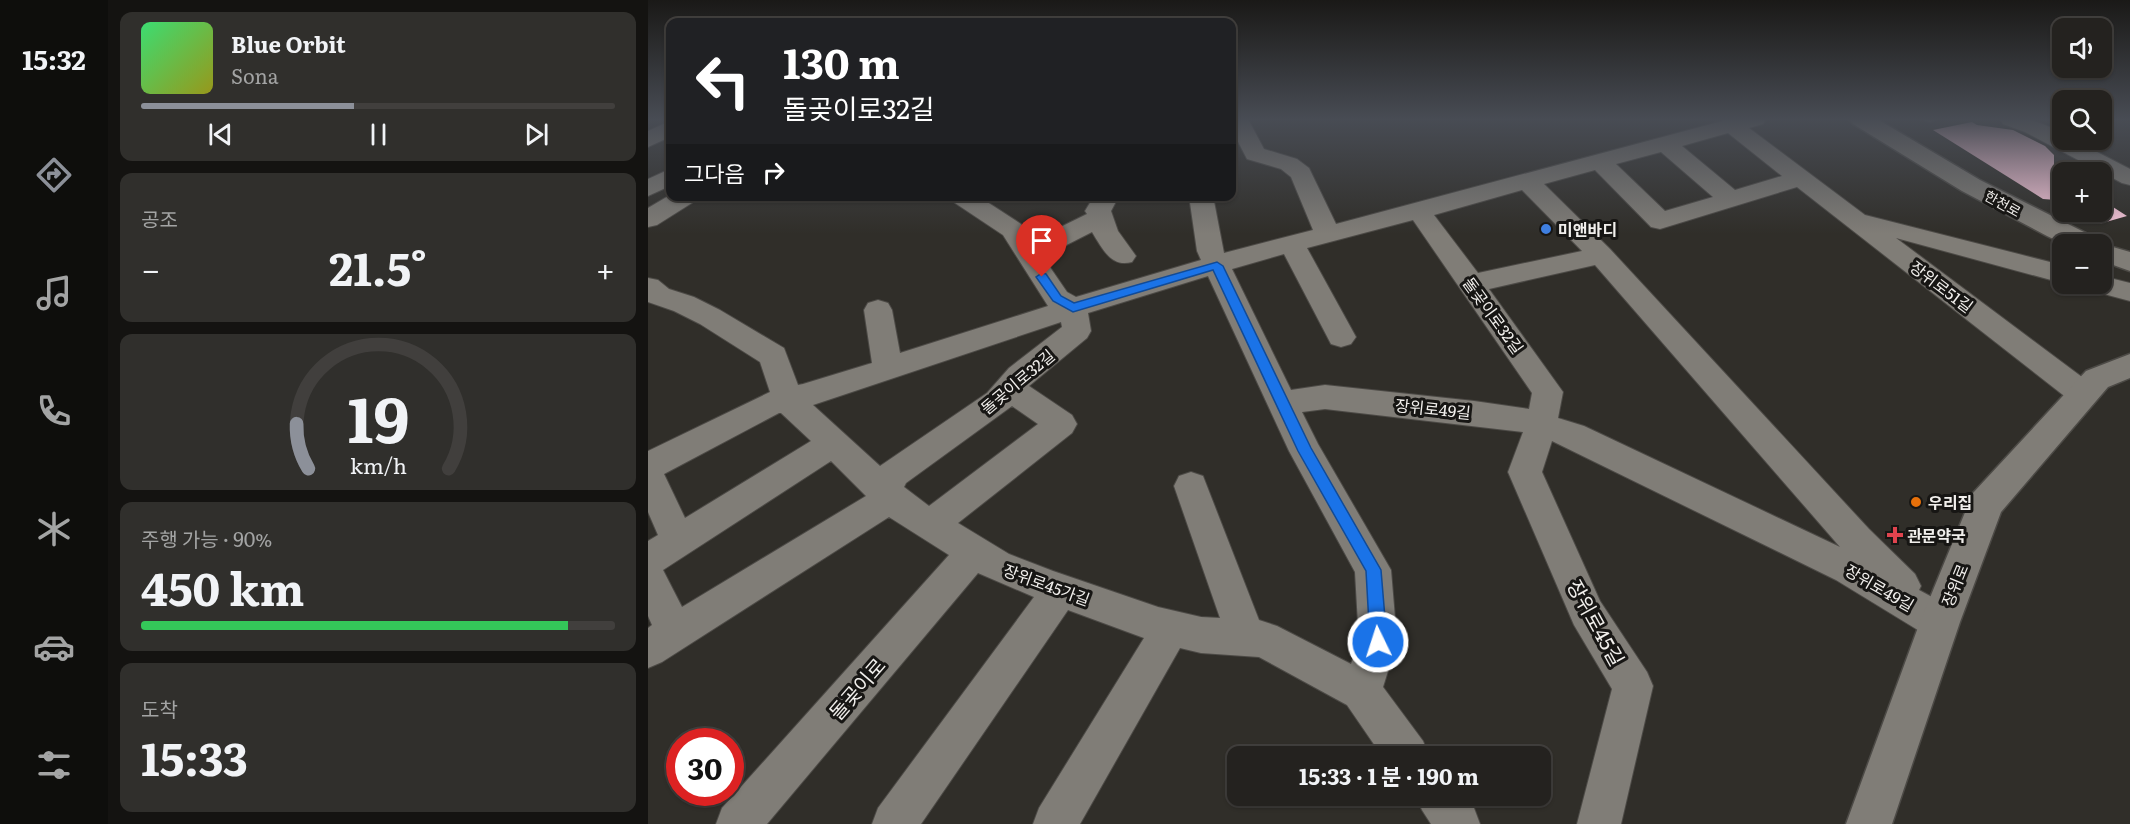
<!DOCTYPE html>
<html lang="ko">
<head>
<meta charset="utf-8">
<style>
	body { margin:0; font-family:Literata,"Noto Sans KR",serif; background:#302f2c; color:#f1f3f6; height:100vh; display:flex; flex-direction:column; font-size:22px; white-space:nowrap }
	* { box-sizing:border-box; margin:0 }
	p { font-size:20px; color:#a3a4a4 }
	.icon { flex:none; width:33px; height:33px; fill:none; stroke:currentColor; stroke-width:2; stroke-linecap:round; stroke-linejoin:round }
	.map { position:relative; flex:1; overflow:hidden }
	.drawer { display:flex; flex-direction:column; gap:12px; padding:12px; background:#141311; width:540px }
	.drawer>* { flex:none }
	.guide { position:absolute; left:18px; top:18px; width:570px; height:183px; border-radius:12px; box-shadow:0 2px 4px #0004,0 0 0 2px #413f3d; background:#202124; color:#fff; overflow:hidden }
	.fabs { position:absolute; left:1404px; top:18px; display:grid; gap:12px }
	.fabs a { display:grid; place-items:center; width:60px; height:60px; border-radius:12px; background:#24221f; box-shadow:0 2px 4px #0004,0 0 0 2px #413f3d; font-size:30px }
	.speed { position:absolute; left:18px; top:728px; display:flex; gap:12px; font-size:30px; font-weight:700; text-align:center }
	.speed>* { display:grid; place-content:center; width:78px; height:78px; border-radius:50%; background:#24221f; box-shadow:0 2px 4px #0004,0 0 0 2px #413f3d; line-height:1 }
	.speed .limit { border:9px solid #d22; background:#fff; color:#111 }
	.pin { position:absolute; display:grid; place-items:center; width:51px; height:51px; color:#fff; margin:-62px -26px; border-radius:50% 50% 50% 0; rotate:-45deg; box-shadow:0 0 6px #0007 }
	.pin .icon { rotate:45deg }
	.me { position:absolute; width:66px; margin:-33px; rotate:356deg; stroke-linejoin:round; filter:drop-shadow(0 0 4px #0008) }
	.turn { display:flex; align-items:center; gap:21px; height:126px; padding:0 18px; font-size:27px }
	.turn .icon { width:78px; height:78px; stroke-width:2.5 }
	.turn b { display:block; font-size:42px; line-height:51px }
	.then { display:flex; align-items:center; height:57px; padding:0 18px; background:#0003; gap:12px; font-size:22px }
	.big { font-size:45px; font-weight:700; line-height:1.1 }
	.drawer .card { flex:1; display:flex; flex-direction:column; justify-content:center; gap:9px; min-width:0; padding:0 21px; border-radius:12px; background:#302f2c }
	.drawer .dial { align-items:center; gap:0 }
	.dial svg { height:156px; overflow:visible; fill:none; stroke:#413f3d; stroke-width:7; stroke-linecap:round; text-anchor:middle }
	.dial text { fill:#f1f3f6; stroke:none }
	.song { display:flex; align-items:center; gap:18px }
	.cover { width:72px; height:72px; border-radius:9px; background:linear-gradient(135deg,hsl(140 70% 55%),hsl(60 70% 35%)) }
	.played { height:6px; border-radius:3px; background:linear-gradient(90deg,#8c9099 45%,#413f3d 45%) }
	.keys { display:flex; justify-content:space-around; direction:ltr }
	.heat { display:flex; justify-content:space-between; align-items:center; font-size:33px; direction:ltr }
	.charge { height:9px; border-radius:4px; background:linear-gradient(90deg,#34c759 90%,#413f3d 0) }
	.trip { position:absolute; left:579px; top:746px; width:324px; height:60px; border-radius:12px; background:#24221f; box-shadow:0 2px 4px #0004,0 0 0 2px #413f3d; font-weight:700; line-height:60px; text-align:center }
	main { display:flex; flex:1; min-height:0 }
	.tabs { display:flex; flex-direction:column; width:108px; justify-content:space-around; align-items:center; background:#0e0e0c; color:#a3a4a4 }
	.tabs .icon { width:42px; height:42px }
	.tabs .on { color:#8c9099 }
	.tabs b { font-size:27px; color:#f1f3f6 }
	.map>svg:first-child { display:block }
	.building { fill:#fbc9dc }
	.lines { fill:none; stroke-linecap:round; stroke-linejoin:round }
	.lane-casing { stroke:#4c4a46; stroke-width:3 }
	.street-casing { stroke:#4c4a46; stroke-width:2 }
	.secondary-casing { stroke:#4c4a46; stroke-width:3 }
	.lane { fill:#807d77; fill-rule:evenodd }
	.street { fill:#807d77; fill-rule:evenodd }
	.secondary { fill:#807d77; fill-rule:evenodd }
	.route { fill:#1a73e8; stroke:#114b97; stroke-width:1.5 }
	.shop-dot { fill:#3f7fe0; stroke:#171614; stroke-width:2 }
	.food-dot { fill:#e8710a; stroke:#171614; stroke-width:2 }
	.health-dot { fill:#e0444e; stroke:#171614; stroke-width:2 }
	.labels { text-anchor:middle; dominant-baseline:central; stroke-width:6; stroke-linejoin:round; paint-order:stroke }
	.far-street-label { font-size:14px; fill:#f1efec; stroke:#171614 }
	.poi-label { font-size:16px; font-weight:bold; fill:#f1efec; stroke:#171614; text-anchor:start }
	.street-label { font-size:16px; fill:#f1efec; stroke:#171614 }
	.near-street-label { font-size:20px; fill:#f1efec; stroke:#171614 }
</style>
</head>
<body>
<main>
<nav class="tabs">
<b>15:32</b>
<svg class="icon on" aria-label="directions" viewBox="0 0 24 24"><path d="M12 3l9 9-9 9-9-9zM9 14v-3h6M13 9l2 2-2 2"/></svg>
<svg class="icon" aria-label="music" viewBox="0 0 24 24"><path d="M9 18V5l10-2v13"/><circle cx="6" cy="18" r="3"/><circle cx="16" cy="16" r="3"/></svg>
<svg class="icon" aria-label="phone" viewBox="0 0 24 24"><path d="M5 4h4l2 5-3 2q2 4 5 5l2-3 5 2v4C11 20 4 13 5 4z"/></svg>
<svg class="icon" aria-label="climate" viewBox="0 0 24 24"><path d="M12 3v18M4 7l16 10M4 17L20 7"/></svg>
<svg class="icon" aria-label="car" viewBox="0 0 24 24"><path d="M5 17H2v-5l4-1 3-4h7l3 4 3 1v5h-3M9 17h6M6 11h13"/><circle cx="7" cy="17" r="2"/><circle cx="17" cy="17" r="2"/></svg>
<svg class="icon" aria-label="filters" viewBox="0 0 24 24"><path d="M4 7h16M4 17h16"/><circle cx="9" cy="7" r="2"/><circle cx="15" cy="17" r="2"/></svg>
</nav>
<section class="drawer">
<div class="card">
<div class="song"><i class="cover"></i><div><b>Blue Orbit</b><p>Sona</p></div></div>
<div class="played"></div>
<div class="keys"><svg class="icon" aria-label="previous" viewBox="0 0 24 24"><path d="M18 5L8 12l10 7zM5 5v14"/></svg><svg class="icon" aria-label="pause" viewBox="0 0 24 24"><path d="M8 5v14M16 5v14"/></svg><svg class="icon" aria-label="next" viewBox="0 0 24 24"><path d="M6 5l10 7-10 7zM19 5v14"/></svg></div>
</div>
<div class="card"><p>공조</p>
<div class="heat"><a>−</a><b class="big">21.5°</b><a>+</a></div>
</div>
<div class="card dial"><svg viewBox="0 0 100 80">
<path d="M14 69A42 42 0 1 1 86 69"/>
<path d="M14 69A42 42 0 0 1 8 46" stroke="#8c9099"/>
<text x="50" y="56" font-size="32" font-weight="700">19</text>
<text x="50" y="72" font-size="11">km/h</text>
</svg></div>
<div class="card"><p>주행 가능 · 90%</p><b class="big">450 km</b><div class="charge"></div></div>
<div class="card"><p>도착</p><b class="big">15:33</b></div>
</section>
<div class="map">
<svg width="1482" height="824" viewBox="0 0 1482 824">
	<rect width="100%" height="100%" fill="#302e29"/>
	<g class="building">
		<polygon points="1324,122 1329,125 1365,130 1397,146 1406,155 1406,172 1414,177 1414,203 1408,200 1395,199 1285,130"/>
		<polygon points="1454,200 1479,216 1451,224 1429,212 1454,212"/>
	</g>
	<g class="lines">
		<defs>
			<polygon id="lane" points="1272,119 1288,119 1283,122"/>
			<g id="street">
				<path d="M584,119H600L616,149L649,159L661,168L688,224L1082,119H1118L1115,124L1101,128L1217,215L1414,265V283L1248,238L1446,386L1450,394L1446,402L1435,406L1424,402L1149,187L1012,229L1003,227L947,170L896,184L962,249L1221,529L1267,574L1273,586L1271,590L1306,609L1311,622L1306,635L1292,640L1278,635L1188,580L904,441L894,472L952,601L999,672L1005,686L973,824H929L964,689L926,625L860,472L875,432L677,409L654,412L670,444L743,570L749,642L735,687L775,741L781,756H734L699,705L611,657L553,653L532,648L432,824H385L391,808L496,638L420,610L273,824H224L230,808L386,597L330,573L119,824H68L74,808L301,555L241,517L14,662L0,668V628L4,625L0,616V541L10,535L0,512V451L122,392L112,362L52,324L26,311L0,302V278L10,280L21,289L46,297L72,310L136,348L150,385L155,384L224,363L216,310L220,303L230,300L240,303L244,310L252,353L400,306L355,235L304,201L301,196H330L373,224L384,241L439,214L437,211L446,196H471L463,211L470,231L488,256L484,262C463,268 454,248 444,232L395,257L419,292L428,297L553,260L549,251L541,196H565L576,253L665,230L643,177L633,169L599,159L584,130ZM1080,133L1134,176L1087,190L1034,146ZM1013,152L1065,197L1017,211L968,164ZM874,190L934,251L830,273L786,215ZM765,220L884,393L881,409L826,401L677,385L643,390L584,269L636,254L683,344L693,347L703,344L708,337L659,248ZM947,265L1192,547L936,426L910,418L915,392L841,289ZM560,276L641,451L707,572L711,642L703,664L629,626L611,620L555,476L543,472L531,476L526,486L572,618L553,617L510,607L405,571L361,554L310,523L424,433L429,424L424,415L381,386L439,338L443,331L440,313ZM413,322L414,327L361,368L339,393L232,466L165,405ZM364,406L390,424L281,506L256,487L258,483ZM131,413H133L163,441L37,518L16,474ZM183,461L218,496L34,607L15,570Z"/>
				<path d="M1352,119C1379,117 1391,121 1414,133V140H1426L1482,169V185L1474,183L1377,132L1355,124Z"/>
				<polygon points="22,121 22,137 0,147 0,131"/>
				<polygon points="22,169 22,186 0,196 0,179"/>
				<polygon points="22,195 50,196 47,201 9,225 0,227 0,208"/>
				<polygon points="1454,276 1482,283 1482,301 1441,290 1438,284 1454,284"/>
				<polygon points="767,795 816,795 826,808 832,824 783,824 774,810"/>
			</g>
			<g id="secondary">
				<polygon points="1201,119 1229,119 1332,180 1448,238 1451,243 1482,252 1482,271 1454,261 1454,244 1416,244 1399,236 1314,191 1205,124"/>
				<polygon points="1482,354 1482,378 1460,387 1353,512 1312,622 1244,824 1198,824 1272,622 1325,493 1438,371"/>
			</g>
		</defs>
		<use href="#lane" class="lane-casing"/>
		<use href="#street" class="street-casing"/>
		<use href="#secondary" class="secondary-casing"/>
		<use href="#lane" class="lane"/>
		<use href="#street" class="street"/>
		<use href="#secondary" class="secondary"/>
	</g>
	<linearGradient id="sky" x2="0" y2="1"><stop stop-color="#1a1917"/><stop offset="0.51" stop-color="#484c54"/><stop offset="1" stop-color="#484c54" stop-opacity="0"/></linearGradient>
	<rect width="1482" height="234" fill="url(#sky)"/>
	<polygon class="route" points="569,262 575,266 663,448 733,570 739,642 736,648 730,650 725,648 722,642 718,571 650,451 565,270 425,312 405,301 388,277 394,273 398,274 413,296 426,303"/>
	<circle class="shop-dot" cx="898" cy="229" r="6"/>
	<circle class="food-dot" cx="1268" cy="502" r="6"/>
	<path class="health-dot" d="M1244 526h6v6h6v6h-6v6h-6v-6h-6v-6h6z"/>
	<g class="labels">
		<g class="far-street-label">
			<text transform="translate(1355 203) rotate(29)">한천로</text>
		</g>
		<g class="poi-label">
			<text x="910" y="229">미앤바디</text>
			<text x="1280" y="502">우리집</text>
			<text x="1259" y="535">관문약국</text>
		</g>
		<g class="street-label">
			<text transform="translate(1294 286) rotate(37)">장위로51길</text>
			<text transform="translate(846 315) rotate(54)">돌곶이로32길</text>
			<text transform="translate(369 381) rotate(-40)">돌곶이로32길</text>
			<text transform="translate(785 408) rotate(6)">장위로49길</text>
			<text transform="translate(399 584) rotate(20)">장위로45가길</text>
			<text transform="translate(1306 585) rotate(-68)">장위로</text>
			<text transform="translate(1232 587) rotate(30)">장위로49길</text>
		</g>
		<g class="near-street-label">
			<text transform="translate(949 622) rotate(61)">장위로45길</text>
			<text transform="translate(208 688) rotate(-49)">돌곶이로</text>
		</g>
	</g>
</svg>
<div class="fabs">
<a><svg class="icon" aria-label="sound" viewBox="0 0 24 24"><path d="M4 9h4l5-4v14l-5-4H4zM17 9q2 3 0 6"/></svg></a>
<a><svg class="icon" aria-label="search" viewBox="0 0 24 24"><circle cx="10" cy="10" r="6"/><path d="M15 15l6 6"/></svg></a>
<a>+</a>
<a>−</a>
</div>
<div class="speed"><div class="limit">30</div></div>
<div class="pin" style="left:394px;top:277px;background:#d93025"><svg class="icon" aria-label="arrive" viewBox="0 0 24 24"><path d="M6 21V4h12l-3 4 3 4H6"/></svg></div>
<svg class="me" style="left:730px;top:642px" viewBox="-20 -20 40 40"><circle r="17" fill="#1a73e8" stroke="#fff" stroke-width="3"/><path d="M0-11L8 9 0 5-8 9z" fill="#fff"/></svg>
<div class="trip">15:33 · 1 분 · 190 m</div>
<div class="guide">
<div class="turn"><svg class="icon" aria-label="left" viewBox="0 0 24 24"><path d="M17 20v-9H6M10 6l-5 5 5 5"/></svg><div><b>130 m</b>돌곶이로32길</div></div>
<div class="then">그다음<svg class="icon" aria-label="right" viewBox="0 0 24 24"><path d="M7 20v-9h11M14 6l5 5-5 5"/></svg></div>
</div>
</div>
</main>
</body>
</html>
